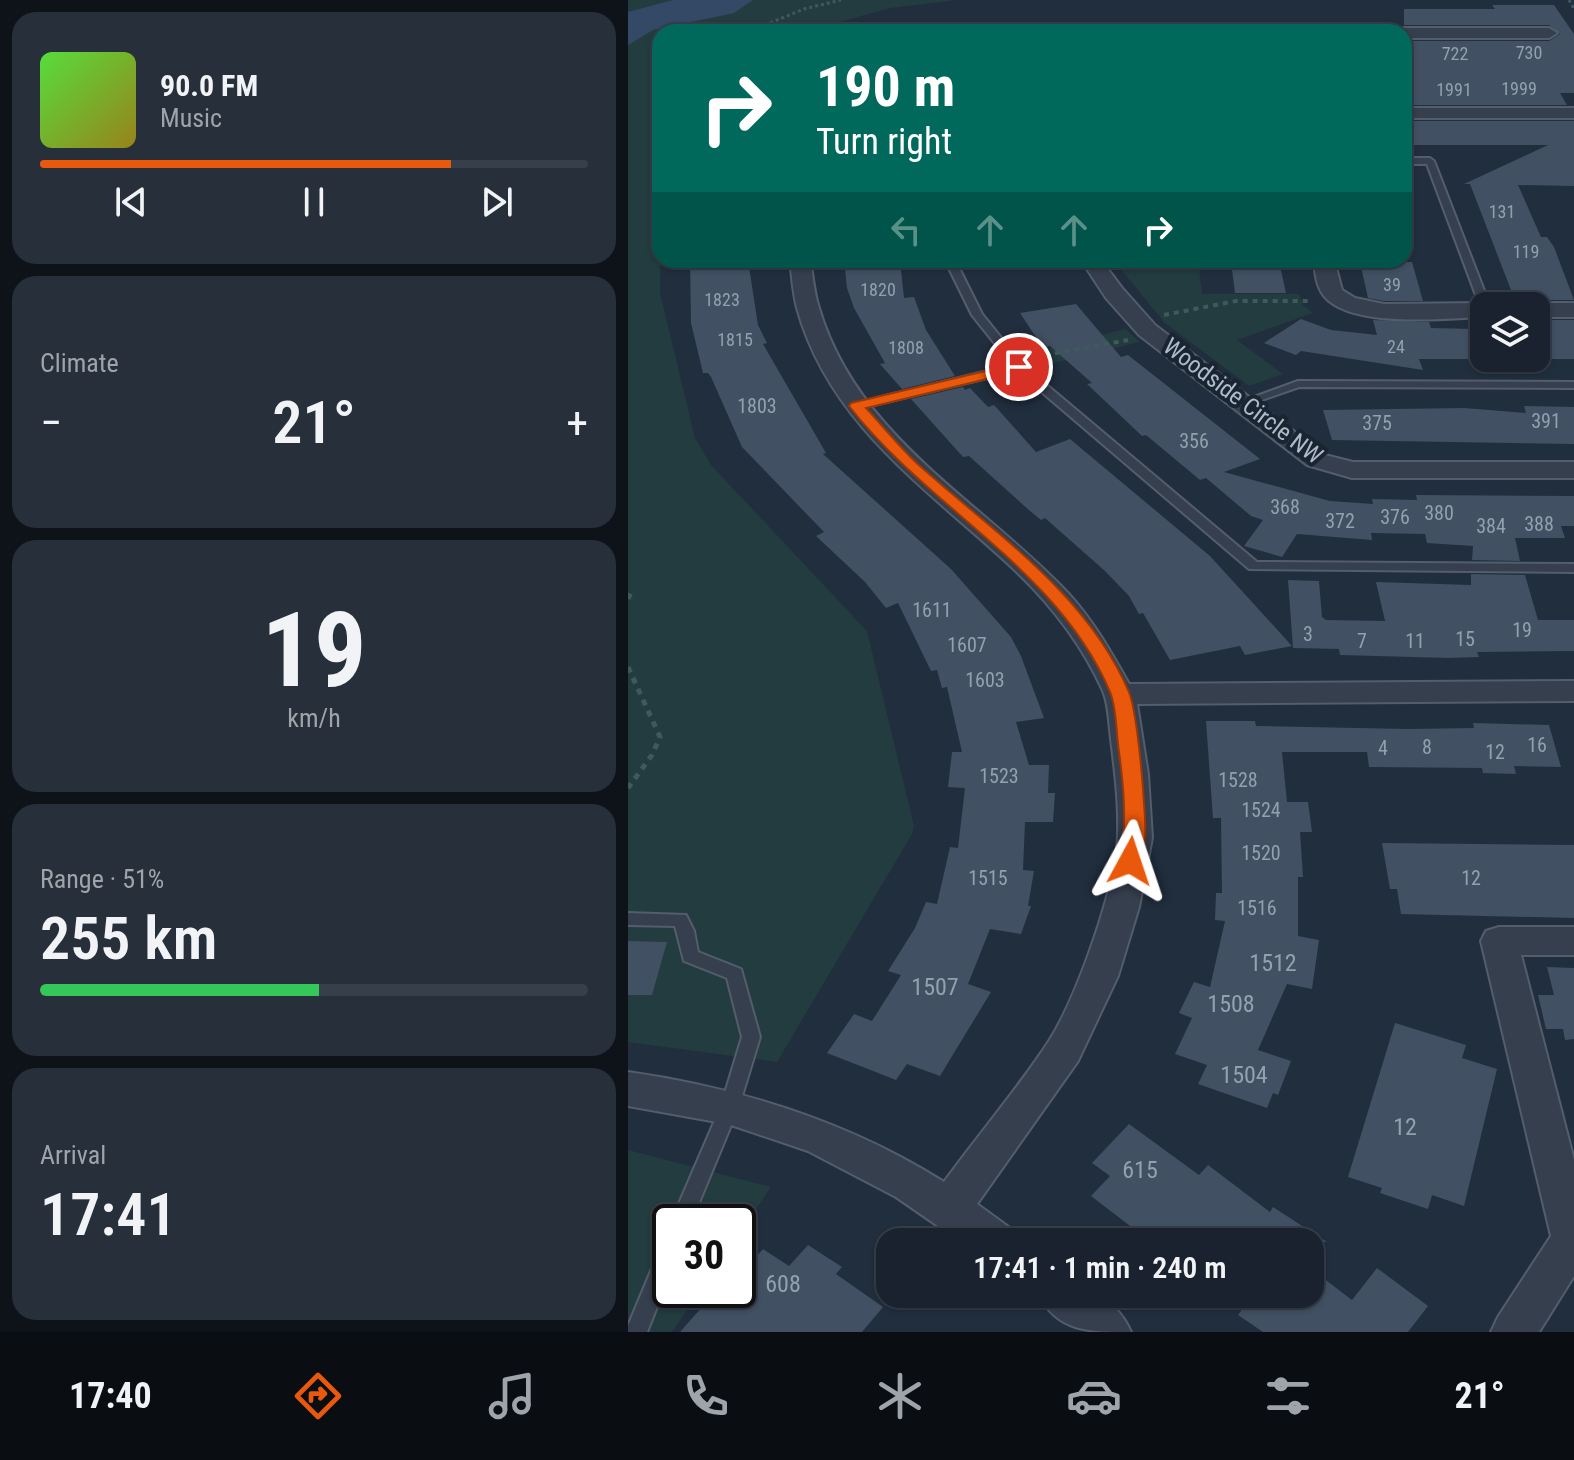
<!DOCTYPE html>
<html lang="en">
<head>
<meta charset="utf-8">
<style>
	body { margin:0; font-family:"Roboto Condensed",sans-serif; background:#262f3a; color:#f1f3f6; height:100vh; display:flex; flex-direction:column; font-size:30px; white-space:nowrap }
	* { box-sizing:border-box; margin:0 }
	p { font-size:26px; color:#9fa4aa }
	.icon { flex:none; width:44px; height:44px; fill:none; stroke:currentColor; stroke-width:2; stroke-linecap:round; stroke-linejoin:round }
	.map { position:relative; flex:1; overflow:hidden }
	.side { display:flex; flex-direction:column; gap:12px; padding:12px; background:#0e1319; width:628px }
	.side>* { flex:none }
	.hud { position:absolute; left:24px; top:24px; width:760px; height:244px; border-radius:24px; box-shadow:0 2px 6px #0004,0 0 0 2px #373f4a; background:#00695c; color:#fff; overflow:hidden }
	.tools { position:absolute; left:842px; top:292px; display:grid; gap:16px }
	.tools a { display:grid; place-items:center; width:80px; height:80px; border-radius:16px; background:#19222e; box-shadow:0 2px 6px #0004,0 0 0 2px #373f4a; font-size:40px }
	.speed { position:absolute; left:24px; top:1204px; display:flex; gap:16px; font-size:40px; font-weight:700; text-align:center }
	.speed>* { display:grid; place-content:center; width:104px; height:104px; border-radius:50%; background:#19222e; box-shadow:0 2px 6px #0004,0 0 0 2px #373f4a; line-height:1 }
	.speed .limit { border:4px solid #111; border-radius:12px; background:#fff; color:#111 }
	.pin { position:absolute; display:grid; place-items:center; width:68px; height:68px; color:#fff; margin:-34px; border:4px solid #fff; border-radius:50%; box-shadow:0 2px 8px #0007 }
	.me { position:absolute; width:88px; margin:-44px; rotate:5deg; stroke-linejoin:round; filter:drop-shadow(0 0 6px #0008) }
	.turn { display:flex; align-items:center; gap:28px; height:168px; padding:0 32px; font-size:36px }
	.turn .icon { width:104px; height:104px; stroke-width:2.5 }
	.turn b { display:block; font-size:56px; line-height:68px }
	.lanes { display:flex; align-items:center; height:76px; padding:0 32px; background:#0003; justify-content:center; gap:40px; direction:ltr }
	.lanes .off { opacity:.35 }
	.big { font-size:60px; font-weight:600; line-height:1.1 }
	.side .widget { flex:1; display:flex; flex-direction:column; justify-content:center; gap:12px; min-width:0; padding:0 28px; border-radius:24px; background:#262f3a }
	.side .dial { align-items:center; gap:0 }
	.dial b { font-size:104px; line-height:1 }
	.song { display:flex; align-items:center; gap:24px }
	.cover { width:96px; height:96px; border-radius:12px; background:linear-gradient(135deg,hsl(110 70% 55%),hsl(50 70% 35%)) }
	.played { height:8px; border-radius:4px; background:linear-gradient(90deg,#ea580c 75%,#373f4a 75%) }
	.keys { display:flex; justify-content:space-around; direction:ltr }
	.heat { display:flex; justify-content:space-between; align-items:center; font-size:44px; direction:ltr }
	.charge { height:12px; border-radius:6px; background:linear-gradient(90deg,#34c759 51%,#373f4a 0) }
	.trip { position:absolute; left:248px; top:1228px; width:448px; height:80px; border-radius:24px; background:#19222e; box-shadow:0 2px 6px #0004,0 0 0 2px #373f4a; font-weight:600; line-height:80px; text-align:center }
	.tabs { display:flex; height:128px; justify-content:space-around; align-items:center; background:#0a0e12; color:#9fa4aa }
	.tabs .icon { width:56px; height:56px }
	.tabs .on { color:#ea580c }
	.tabs b { font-size:36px; color:#f1f3f6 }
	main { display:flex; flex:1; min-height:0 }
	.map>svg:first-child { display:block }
	.green { fill:#233c3f }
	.water { fill:#334966 }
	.building { fill:#415062 }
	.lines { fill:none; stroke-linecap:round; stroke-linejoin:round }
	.lane-casing { stroke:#535d6b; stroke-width:4 }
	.street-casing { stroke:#535d6b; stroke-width:4 }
	.path-far2 { stroke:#40595c; stroke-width:3; stroke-dasharray:3 3; stroke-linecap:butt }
	.path-far1 { stroke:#40595c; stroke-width:4; stroke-dasharray:5 5; stroke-linecap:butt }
	.path { stroke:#40595c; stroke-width:5; stroke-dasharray:6 6; stroke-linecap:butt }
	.lane { fill:#353f4e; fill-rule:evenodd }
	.street { fill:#353f4e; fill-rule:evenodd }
	.route { fill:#ea580c; stroke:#983908; stroke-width:2 }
	.labels { text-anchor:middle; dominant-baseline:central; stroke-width:8; stroke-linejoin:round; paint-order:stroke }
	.far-number-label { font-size:18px; fill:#94a0af }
	.number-label { font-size:20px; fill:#94a0af }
	.street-label { font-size:24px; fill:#b0bac9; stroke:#1a2532 }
	.near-number-label { font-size:24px; fill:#94a0af }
</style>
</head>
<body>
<main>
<section class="side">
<div class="widget">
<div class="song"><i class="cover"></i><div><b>90.0 FM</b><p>Music</p></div></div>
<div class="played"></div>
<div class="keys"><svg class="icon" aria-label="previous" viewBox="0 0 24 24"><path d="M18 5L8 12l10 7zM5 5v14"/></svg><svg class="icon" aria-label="pause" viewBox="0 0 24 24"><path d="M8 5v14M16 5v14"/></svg><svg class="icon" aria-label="next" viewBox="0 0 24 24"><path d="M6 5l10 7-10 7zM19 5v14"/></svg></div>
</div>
<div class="widget"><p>Climate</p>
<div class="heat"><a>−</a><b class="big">21°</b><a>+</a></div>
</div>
<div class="widget dial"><b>19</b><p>km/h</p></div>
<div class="widget"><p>Range · 51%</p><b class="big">255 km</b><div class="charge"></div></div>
<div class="widget"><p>Arrival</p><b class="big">17:41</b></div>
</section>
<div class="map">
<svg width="946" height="1332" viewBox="0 0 946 1332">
	<rect width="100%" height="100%" fill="#212e3e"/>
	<g class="green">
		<polygon points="0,0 330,0 262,8 176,32 32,32 32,293 67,438 83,465 239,631 286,826 284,834 149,1062 0,1042"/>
		<polygon points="485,260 570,260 574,294 671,294 675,305 685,313 609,340 655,374 621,386 537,323"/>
		<polygon points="497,329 512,342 405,368 394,355"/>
		<polygon points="0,1150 143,1187 110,1236 110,1222 42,1222 42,1290 73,1290 44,1332 0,1332"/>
	</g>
	<polygon class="water" points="45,0 125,0 106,13 25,30 0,45 0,12"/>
	<g class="building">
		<polygon points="864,5 926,5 946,34 946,93 932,93 939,105 776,105 776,91 784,91 776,72 776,41 921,41 932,34 921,25 776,25 776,9 867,9"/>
		<polygon points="776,121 946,121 946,186 890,185 913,237 919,237 926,247 946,300 908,300 908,293 883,290 842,184 836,184 920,145 776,145"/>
		<polygon points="62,260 120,260 130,325 139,343 135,344 198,453 195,454 323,569 383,637 393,656 416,718 388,722 401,765 421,765 420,793 427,793 425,822 397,822 395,870 406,871 400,906 403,906 393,934 362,929 340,984 363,992 312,1076 279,1064 268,1080 199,1053 226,1014 244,1021 273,975 260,971 287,928 298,902 309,904 322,847 330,848 337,788 320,787 324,752 334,752 319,687 314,688 309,670 303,671 270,603 258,608 237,582 188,536 196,532 114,447 83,377 80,373 75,373 63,323"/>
		<polygon points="216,260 272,261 276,298 286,297 298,330 327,376 274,389 252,364 257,363 226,308 219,288"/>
		<polygon points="603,262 640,262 640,266 652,266 658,293 607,293"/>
		<polygon points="750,262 784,262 795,301 756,301 740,298 733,267 751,267"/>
		<polygon points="448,304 493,357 500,355 632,459 596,472 702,501 745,504 744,499 789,500 788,495 946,496 946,526 933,526 937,538 887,538 892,561 844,560 845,546 799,543 797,534 743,533 744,540 669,534 654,557 616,546 635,520 623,516 578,478 572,480 518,435 514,436 459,384 464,383 422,346 415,348 392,313"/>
		<polygon points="673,319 703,330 749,335 745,320 801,322 803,328 846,329 856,359 791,359 795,370 673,351 668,355 636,343"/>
		<rect x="908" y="320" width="38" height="39"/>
		<polygon points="335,387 337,390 342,388 360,407 366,405 408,452 442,439 582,556 664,646 617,655 612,646 542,660 515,613 511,614 501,596 477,571 417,518 413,520 402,511 341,456 335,457 283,399"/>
		<polygon points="896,406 946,407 946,444 704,440 695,410 836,408 898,413"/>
		<polygon points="843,574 897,575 910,620 946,620 946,651 849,652 851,657 821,658 712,655 711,649 665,648 660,580 691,581 694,617 698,620 757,621 748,582 843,585"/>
		<polygon points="578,721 627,721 628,726 780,729 846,728 845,723 921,725 933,767 886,766 888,774 855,773 854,768 741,767 739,752 654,752 659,802 680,802 684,832 672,832 675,877 670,877 670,936 691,940 684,989 659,984 630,1050 663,1061 650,1095 645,1093 639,1108 570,1084 579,1065 547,1054 564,1018 551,1013 566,982 582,987 597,921 587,920 588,893 594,893 593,818 585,818"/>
		<polygon points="754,843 946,845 946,918 773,914 769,889 762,889"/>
		<polygon points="0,941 39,942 24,995 0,995"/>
		<polygon points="919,967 946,968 946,1039 937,1040 935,1029 918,1029 910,995 926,995"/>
		<polygon points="767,1023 838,1045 834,1058 869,1069 836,1206 804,1195 800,1209 752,1193 754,1188 720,1177"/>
		<polygon points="501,1124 571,1175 580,1165 642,1212 645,1207 699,1242 523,1242 463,1196 482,1176 464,1163"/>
		<polygon points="180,1245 214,1267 208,1274 255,1307 234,1332 52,1332 89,1290 110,1290 110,1277 135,1249 161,1266"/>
		<polygon points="682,1268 724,1300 749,1268 800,1306 780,1332 635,1332 610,1315 625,1294 682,1294"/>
	</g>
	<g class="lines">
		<defs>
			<g id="lane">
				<polygon points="776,158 802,158 806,161 862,306 856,306 856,309 852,306 799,164 776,164"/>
				<polygon points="317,260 327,260 354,314 395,365 629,562 946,564 946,572 621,569 389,371 229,409 225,408 225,404 384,365 344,315"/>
				<polygon points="670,381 946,382 946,388 671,387 617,406 609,406 607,404"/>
				<polygon points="0,913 58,915 66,931 70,952 113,969 132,1037 111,1106 63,1222 43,1222 93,1106 114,1037 99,978 56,961 47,926 0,925"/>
				<polygon points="42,1240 42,1274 19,1332 0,1332 0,1326 35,1242"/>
			</g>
			<g id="street">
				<polygon points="395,27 580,27 588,32 387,32"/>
				<polygon points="776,28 921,28 929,33 921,38 776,38 776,32 769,32"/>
				<rect x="776" y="108" width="170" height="10"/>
				<path d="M162,260H182C185,276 186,293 191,308C229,437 353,501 440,593C465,620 483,652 501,684L946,681V701L509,704L520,774L524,838L511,907L490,976L450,1061L349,1204L382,1228L389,1242H333L268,1197L180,1151L100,1124L0,1106V1072C112,1088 219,1121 316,1182C350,1135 389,1090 421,1041C449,997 488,887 490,835C491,803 487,771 483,739C481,724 481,705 475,691C453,642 417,597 377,561C295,486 200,421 169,308C165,293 164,276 162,260Z"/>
				<polygon points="453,260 473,260 494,288 527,325 697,455 725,462 946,462 946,478 724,478 679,465 511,335 478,298"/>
				<path d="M686,260H706L714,290L727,298L756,304L856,303L864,306H856V317C818,318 723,329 696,296C688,286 687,272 686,260Z"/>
				<polygon points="908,303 946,303 946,317 908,317 908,306 900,306"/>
				<polygon points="871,927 946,927 946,955 893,955 946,1160 946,1276 911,1332 863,1332 870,1317 923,1236 853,941 858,931"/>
				<path d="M410,1294C451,1294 483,1287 503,1332C461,1332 430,1332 410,1294Z"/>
			</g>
		</defs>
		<use href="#lane" class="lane-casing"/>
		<use href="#street" class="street-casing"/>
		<g class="path-far2">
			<polyline points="941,0 946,9"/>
			<polyline points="104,32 122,30"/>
			<polyline points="120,32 176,9 213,0"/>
		</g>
		<g class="path-far1">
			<polyline points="536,315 608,301 684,301"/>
			<polyline points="407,357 500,340"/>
		</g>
		<g class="path">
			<polyline points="0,599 3,592"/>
			<polyline points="0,667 32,737 24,755 0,788"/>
		</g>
		<use href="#lane" class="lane"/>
		<use href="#street" class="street"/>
	</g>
	<path class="route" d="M391,363L398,367L396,370L238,408C256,427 273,449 292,466C368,534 460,595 501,692C509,713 513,765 515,788C516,813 522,844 510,866H495L492,861C499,825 496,788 491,752C488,733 489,709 482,692C430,569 300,508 221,406L223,403Z"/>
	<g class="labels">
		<g class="far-number-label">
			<text x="901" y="52">730</text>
			<text x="827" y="53">722</text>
			<text x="891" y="88">1999</text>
			<text x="826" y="89">1991</text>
			<text x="874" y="211">131</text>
			<text x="898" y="251">119</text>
			<text x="764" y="284">39</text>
			<text x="250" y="289">1820</text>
			<text x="94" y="299">1823</text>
			<text x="107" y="339">1815</text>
			<text x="768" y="346">24</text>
			<text x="278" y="347">1808</text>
		</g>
		<g class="number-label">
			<text x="129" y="406">1803</text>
			<text x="918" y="421">391</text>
			<text x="749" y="423">375</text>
			<text x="566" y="441">356</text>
			<text x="657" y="507">368</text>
			<text x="811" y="513">380</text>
			<text x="767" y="517">376</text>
			<text x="712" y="521">372</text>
			<text x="911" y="524">388</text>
			<text x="863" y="526">384</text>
			<text x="304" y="610">1611</text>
			<text x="894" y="630">19</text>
			<text x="680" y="634">3</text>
			<text x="837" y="639">15</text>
			<text x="734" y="641">7</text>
			<text x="787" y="641">11</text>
			<text x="339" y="645">1607</text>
			<text x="357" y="680">1603</text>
			<text x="909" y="745">16</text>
			<text x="799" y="747">8</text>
			<text x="755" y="748">4</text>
			<text x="867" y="752">12</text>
			<text x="371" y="776">1523</text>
			<text x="610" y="780">1528</text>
			<text x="633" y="810">1524</text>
			<text x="633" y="853">1520</text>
			<text x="360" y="878">1515</text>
			<text x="843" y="878">12</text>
			<text x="629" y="908">1516</text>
		</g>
		<g class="street-label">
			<text transform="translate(615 401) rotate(37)">Woodside Circle NW</text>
		</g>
		<g class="near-number-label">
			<text x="645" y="963">1512</text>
			<text x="307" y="987">1507</text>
			<text x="603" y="1004">1508</text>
			<text x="616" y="1075">1504</text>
			<text x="777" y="1127">12</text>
			<text x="512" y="1170">615</text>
			<text x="155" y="1284">608</text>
		</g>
	</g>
</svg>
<div class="tools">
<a><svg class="icon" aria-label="layers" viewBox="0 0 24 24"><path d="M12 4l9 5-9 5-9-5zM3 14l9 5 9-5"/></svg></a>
</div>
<div class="speed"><div class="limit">30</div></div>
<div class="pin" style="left:391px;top:367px;background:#d93025"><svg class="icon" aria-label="arrive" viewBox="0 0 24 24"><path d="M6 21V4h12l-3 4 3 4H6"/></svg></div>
<svg class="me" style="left:502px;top:861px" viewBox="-20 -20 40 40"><path d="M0-17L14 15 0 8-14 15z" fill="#ea580c" stroke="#fff" stroke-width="4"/></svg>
<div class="trip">17:41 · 1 min · 240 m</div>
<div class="hud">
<div class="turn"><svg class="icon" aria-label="right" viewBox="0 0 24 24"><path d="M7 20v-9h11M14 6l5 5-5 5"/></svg><div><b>190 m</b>Turn right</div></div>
<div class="lanes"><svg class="icon off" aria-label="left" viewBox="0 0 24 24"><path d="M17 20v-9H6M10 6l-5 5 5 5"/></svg><svg class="icon off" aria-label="ahead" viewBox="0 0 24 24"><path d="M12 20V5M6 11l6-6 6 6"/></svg><svg class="icon off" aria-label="ahead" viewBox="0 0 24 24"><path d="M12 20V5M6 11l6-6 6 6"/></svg><svg class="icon" aria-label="right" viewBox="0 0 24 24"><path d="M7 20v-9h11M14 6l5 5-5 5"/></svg></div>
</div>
</div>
</main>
<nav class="tabs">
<b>17:40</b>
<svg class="icon on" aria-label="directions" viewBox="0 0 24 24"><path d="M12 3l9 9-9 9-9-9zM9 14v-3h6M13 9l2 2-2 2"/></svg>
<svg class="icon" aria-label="music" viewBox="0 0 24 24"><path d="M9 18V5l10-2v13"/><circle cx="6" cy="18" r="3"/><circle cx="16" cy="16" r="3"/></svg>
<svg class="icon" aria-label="phone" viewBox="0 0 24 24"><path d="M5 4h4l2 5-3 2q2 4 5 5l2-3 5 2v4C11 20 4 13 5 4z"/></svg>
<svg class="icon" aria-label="climate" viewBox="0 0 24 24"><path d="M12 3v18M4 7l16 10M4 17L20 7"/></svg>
<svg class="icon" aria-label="car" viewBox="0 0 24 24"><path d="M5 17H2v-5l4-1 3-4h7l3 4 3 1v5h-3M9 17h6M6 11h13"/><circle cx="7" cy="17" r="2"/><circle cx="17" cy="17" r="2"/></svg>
<svg class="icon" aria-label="filters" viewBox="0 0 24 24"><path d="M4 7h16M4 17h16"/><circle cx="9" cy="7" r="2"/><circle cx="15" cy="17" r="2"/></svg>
<b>21°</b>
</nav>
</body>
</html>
